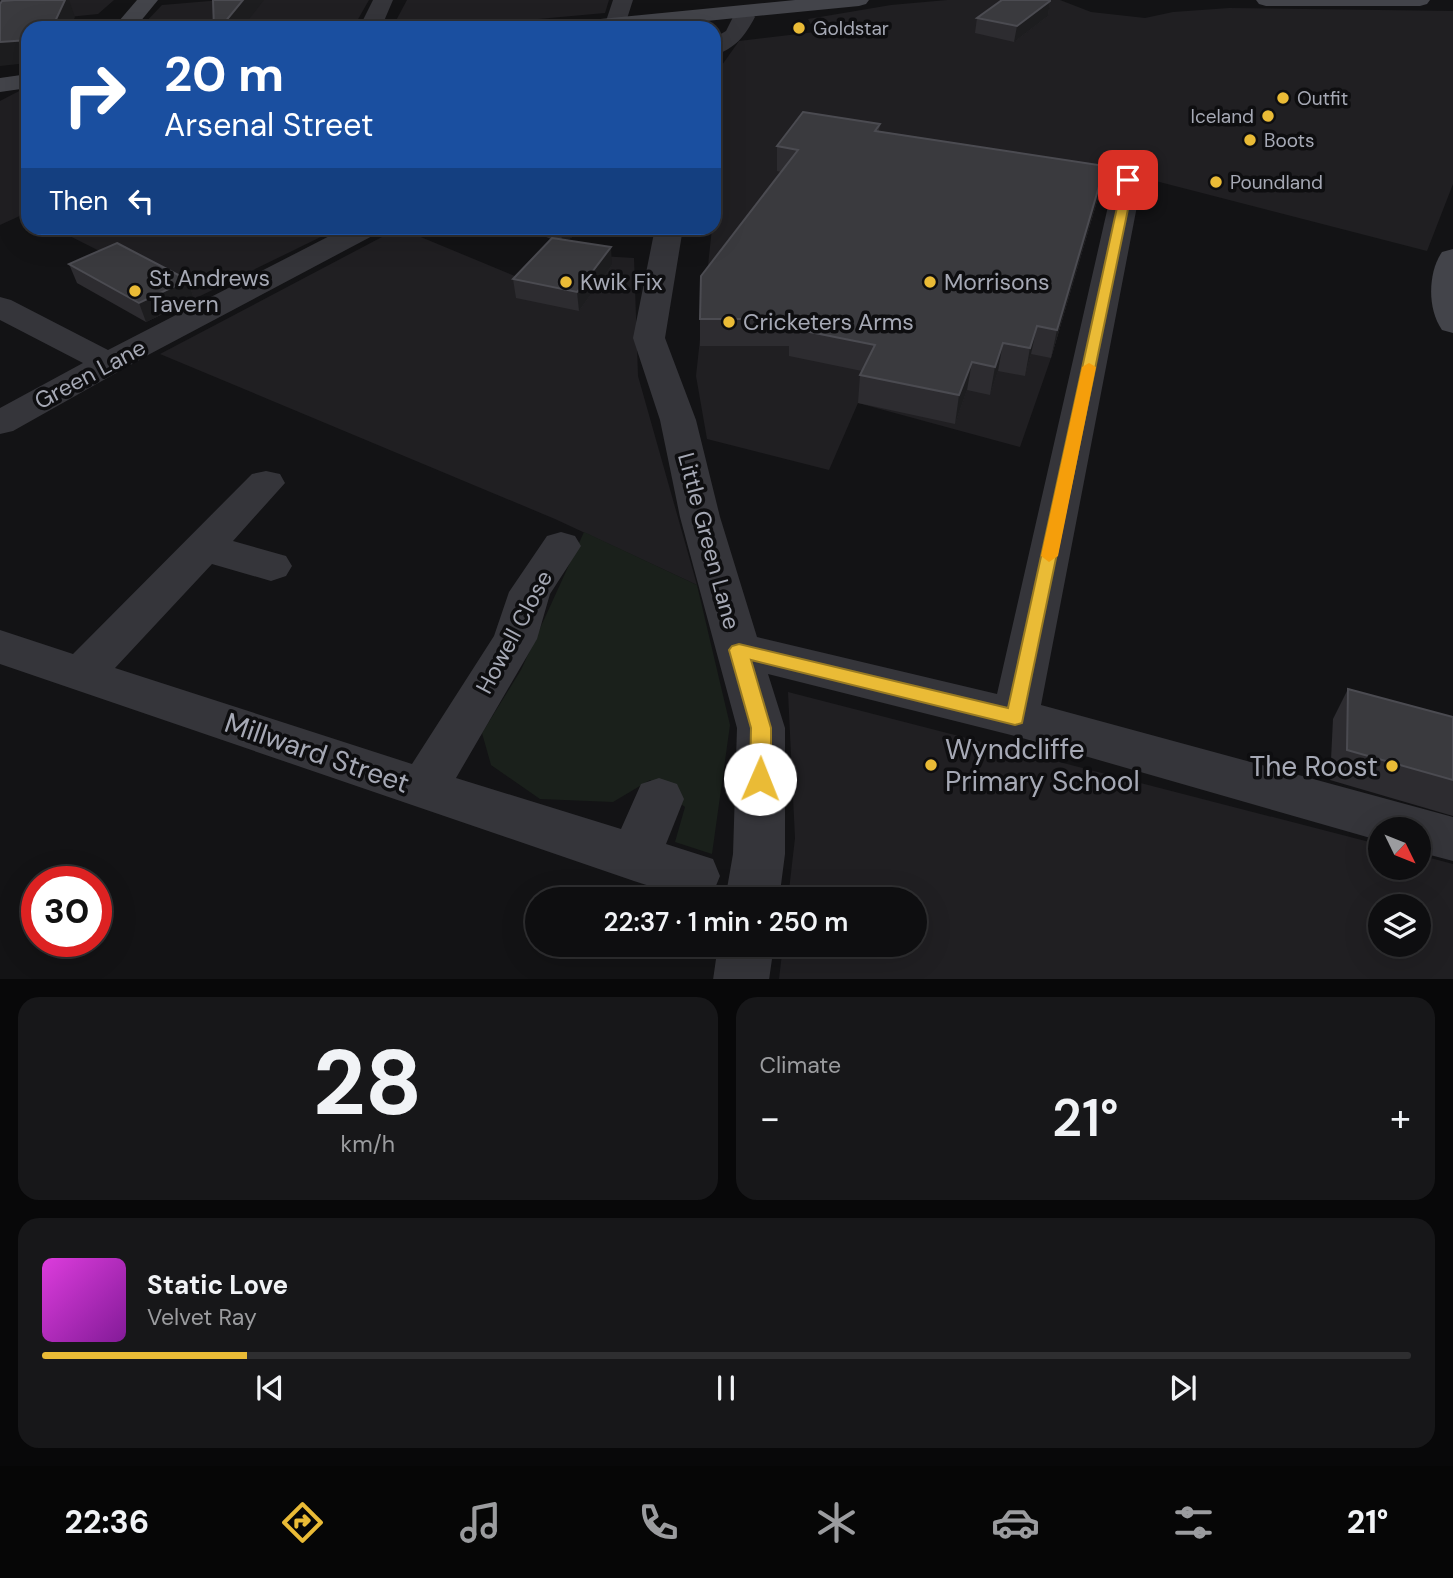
<!DOCTYPE html>
<html lang="en">
<head>
<meta charset="utf-8">
<style>
	body { margin:0; font-family:"DM Sans",sans-serif; background:#171719; color:#f1f3f6; height:100vh; display:flex; flex-direction:column; font-size:26px; white-space:nowrap }
	* { box-sizing:border-box; margin:0 }
	p { font-size:23px; color:#9b9c9f }
	.icon { flex:none; width:38px; height:38px; fill:none; stroke:currentColor; stroke-width:2; stroke-linecap:round; stroke-linejoin:round }
	.map { position:relative; height:979px; overflow:hidden }
	.drawer { display:flex; flex-direction:column; gap:18px; padding:18px; background:#080809; flex:1 }
	.drawer>* { flex:none }
	.guide { position:absolute; left:21px; top:21px; width:700px; height:214px; border-radius:21px; box-shadow:0 7px 28px #0002,0 0 0 2px #2e2e30; background:#1a4fa0; color:#fff; overflow:hidden }
	.needle { width:46px; rotate:133deg }
	.tools { position:absolute; left:1368px; top:817px; display:grid; gap:14px }
	.tools a { display:grid; place-items:center; width:63px; height:63px; border-radius:50%; background:#0e0e10; box-shadow:0 7px 28px #0002,0 0 0 2px #2e2e30; font-size:35px }
	.speed { position:absolute; left:21px; top:866px; display:flex; gap:14px; font-size:35px; font-weight:700; text-align:center }
	.speed>* { display:grid; place-content:center; width:91px; height:91px; border-radius:50%; background:#0e0e10; box-shadow:0 7px 28px #0002,0 0 0 2px #2e2e30; line-height:1 }
	.speed .limit { border:10px solid #d22; background:#fff; color:#111 }
	.pin { position:absolute; display:grid; place-items:center; width:60px; height:60px; color:#fff; margin:-30px; border-radius:14px; box-shadow:0 4px 10px #0006 }
	.me { position:absolute; width:77px; margin:-38px; rotate:1deg; stroke-linejoin:round; filter:drop-shadow(0 0 5px #0008) }
	.turn { display:flex; align-items:center; gap:24px; height:147px; padding:0 28px; font-size:32px }
	.turn .icon { width:91px; height:91px; stroke-width:2.5 }
	.turn b { display:block; font-size:49px; line-height:60px }
	.then { display:flex; align-items:center; height:66px; padding:0 28px; background:#0003; gap:14px; font-size:26px }
	.big { font-size:52px; font-weight:600; line-height:1.1 }
	.drawer .widget { flex:1; display:flex; flex-direction:column; justify-content:center; gap:10px; min-width:0; padding:0 24px; border-radius:21px; background:#171719 }
	.drawer .dial { align-items:center; gap:0 }
	.dial b { font-size:91px; line-height:1 }
	.song { display:flex; align-items:center; gap:21px }
	.cover { width:84px; height:84px; border-radius:10px; background:linear-gradient(135deg,hsl(300 70% 55%),hsl(290 70% 35%)) }
	.played { height:7px; border-radius:4px; background:linear-gradient(90deg,#eabb36 15%,#2e2e30 15%) }
	.keys { display:flex; justify-content:space-around; direction:ltr }
	.heat { display:flex; justify-content:space-between; align-items:center; font-size:38px; direction:ltr }
	.drawer .tiles { flex:1; display:grid; gap:18px; grid-template-columns:1fr 1fr }
	.widget:last-child { grid-column:span 2 }
	.trip { position:absolute; left:525px; top:887px; width:402px; height:70px; border-radius:35px; background:#0e0e10; box-shadow:0 7px 28px #0002,0 0 0 2px #2e2e30; font-weight:600; line-height:70px; text-align:center }
	.dock { display:flex; height:112px; justify-content:space-around; align-items:center; background:#060606; color:#9b9c9f }
	.dock .icon { width:49px; height:49px }
	.dock .selected { color:#eabb36 }
	.dock b { font-size:32px; color:#f1f3f6 }
	.map>svg:first-child { display:block }
	.built { fill:#201f22; fill-rule:evenodd }
	.green { fill:#1a201b }
	.lines { fill:none; stroke-linecap:round; stroke-linejoin:round }
	.street { fill:#35353a; fill-rule:evenodd }
	.secondary { fill:#43444a; fill-rule:evenodd }
	.wall { fill:#2d2c30 }
	.shaded-wall { fill:#1d1d1f }
	.building { fill:#3a3a3e; stroke:#4b4b51; stroke-width:2 }
	.route { fill:#eabb36; stroke:#987a23; stroke-width:2 }
	.slow { fill:#f59e0b }
	.poi-dot { fill:#eabb36; stroke:#0e0e10; stroke-width:2.5 }
	.labels { text-anchor:middle; dominant-baseline:central; stroke-width:7; stroke-linejoin:round; paint-order:stroke }
	.far-poi-label { font-size:19px; fill:#a6a9b5; stroke:#0e0e10; text-anchor:start }
	.poi-label { font-size:23px; fill:#a6a9b5; stroke:#0e0e10; text-anchor:start }
	.street-label { font-size:23px; fill:#a6a9b5; stroke:#0e0e10 }
	.near-poi-label { font-size:28px; fill:#a6a9b5; stroke:#0e0e10; text-anchor:start }
	.near-street-label { font-size:28px; fill:#a6a9b5; stroke:#0e0e10 }
</style>
</head>
<body>
<div class="map">
<svg width="1453" height="980" viewBox="0 0 1453 980">
	<rect width="100%" height="100%" fill="#131315"/>
	<g class="built">
		<polygon points="0,0 114,0 98,14 10,23 0,43"/>
		<polygon points="222,0 369,0 353,28 140,28 162,5"/>
		<polygon points="407,0 609,0 605,13 441,28 392,28"/>
		<polygon points="947,0 1060,0 1091,12 1145,18 1173,12 1229,8 1453,11 1453,184 1427,251 1109,169 1100,191 1051,358 1020,447 858,403 829,470 707,439 696,376 723,127 722,65 739,41 815,32 808,19 891,5"/>
		<polygon points="28,89 28,215 24,214 0,225 0,101 21,90"/>
		<polygon points="54,228 339,228 194,299"/>
		<polygon points="399,228 527,281 551,253 634,258 638,376 697,585 555,519 160,354"/>
		<path d="M788,692L1381,845V868H1419V855L1453,864V979H779L783,945H915V900L788,899L795,838ZM1381,906H1419V945H1381Z"/>
	</g>
	<polygon class="green" points="584,532 697,585 730,725 712,854 675,842 685,807 650,780 613,802 540,799 491,765 482,733 521,670"/>
	<g class="lines">
		<g class="street">
			<polygon points="373,0 393,0 381,28 359,28"/>
			<polygon points="613,0 633,0 624,28 608,28 605,24"/>
			<path d="M741,6L748,8L755,17C745,36 735,49 714,55V38L726,31L733,17L731,12L734,8Z"/>
			<polygon points="1128,172 1138,174 1142,180 1041,705 1453,817 1453,861 1419,852 1419,830 1381,830 1381,841 1015,736 768,674 785,728 785,854 779,900 725,900 733,854 737,728 680,517 660,420 633,338 655,228 683,228 665,338 696,420 720,517 757,637 997,694 1114,180 1118,174"/>
			<polygon points="345,228 380,228 376,234 148,355 13,431 0,434 0,408 83,363 0,320 0,297 11,300 108,350"/>
			<polygon points="266,471 280,474 285,483 233,541 286,556 292,566 286,576 271,581 212,564 115,668 412,764 494,636 509,592 547,536 561,532 575,536 581,546 550,594 537,639 456,778 621,829 641,784 659,778 677,784 684,799 666,844 713,859 720,876 713,893 693,900 634,881 0,664 0,630 73,654 252,474"/>
			<polygon points="718,945 774,945 769,980 713,980"/>
		</g>
		<g class="secondary">
			<polygon points="137,0 158,0 135,28 113,28"/>
			<polygon points="795,0 869,0 866,4 859,6 636,28 559,28 562,23 570,22"/>
			<polygon points="1256,0 1430,0 1427,4 1420,6 1266,6 1259,4"/>
			<polygon points="28,74 28,88 0,92 0,78"/>
			<path d="M1453,249V333L1442,330C1427,309 1428,272 1442,252Z"/>
		</g>
	</g>
	<g class="wall">
		<polygon points="1050,1 1048,16 1014,42 975,33 977,18"/>
		<polygon points="880,124 879,131 1105,166 1100,191 1051,358 1031,354 1025,376 998,371 990,395 967,390 955,424 858,403 860,375 862,371 789,356 789,346 700,346 700,319 781,172 777,171 777,146"/>
		<polygon points="525,228 588,228 567,240 612,265 579,311 516,298 513,279 551,239"/>
		<polygon points="69,264 188,280 194,299 146,322 77,283"/>
		<polygon points="1348,689 1453,717 1453,816 1330,780 1333,719"/>
	</g>
	<g class="shaded-wall">
		<polygon points="65,0 69,0 75,17 70,28 52,28"/>
		<polygon points="243,0 264,0 242,28 220,28"/>
		<polygon points="1050,1 1048,16 1014,42 1017,26"/>
		<polygon points="28,40 28,63 0,66 0,42"/>
		<polygon points="1105,166 1100,191 1051,358 1057,330"/>
		<polygon points="561,228 588,228 562,243"/>
		<polygon points="611,247 612,265 579,311 577,292"/>
		<polygon points="188,280 194,299 146,322 139,303"/>
		<polygon points="1037,326 1031,354 1025,376 1030,348"/>
		<polygon points="1003,343 998,371 990,395 995,367"/>
		<polygon points="972,362 967,390 955,424 959,395"/>
	</g>
	<g class="building">
		<polygon points="15,0 65,0 52,28 28,28 28,40 0,42 0,4 2,1"/>
		<polygon points="213,0 243,0 220,28 214,28"/>
		<polygon points="1002,0 1050,0 1050,1 1017,26 977,18"/>
		<polygon points="803,112 880,124 875,131 1105,166 1057,330 1037,326 1030,348 1003,343 995,367 972,362 959,395 860,375 875,345 790,328 796,319 700,319 701,276 798,150 777,146"/>
		<polygon points="552,238 611,247 577,292 513,279"/>
		<polygon points="117,243 188,280 139,303 69,264"/>
		<polygon points="1348,689 1453,717 1453,780 1347,750"/>
	</g>
	<polygon class="route" points="1128,177 1134,180 1022,723 1015,725 751,660 771,728 771,779 768,785 760,787 753,785 750,779 751,728 729,650 732,646 739,644 1008,708 1123,180"/>
	<polygon class="slow" points="1089,363 1096,367 1058,556 1049,562 1041,556 1082,367"/>
	<g class="poi-dot">
		<circle cx="799" cy="28" r="7"/>
		<circle cx="1283" cy="98" r="7"/>
		<circle cx="1268" cy="116" r="7"/>
		<circle cx="1250" cy="140" r="7"/>
		<circle cx="1216" cy="182" r="7"/>
		<circle cx="566" cy="282" r="7"/>
		<circle cx="930" cy="282" r="7"/>
		<circle cx="135" cy="291" r="7"/>
		<circle cx="729" cy="322" r="7"/>
		<circle cx="931" cy="765" r="7"/>
		<circle cx="1392" cy="766" r="7"/>
	</g>
	<g class="labels">
		<g class="far-poi-label">
			<text x="813" y="28">Goldstar</text>
			<text x="1297" y="98">Outfit</text>
			<text x="1254" y="116" text-anchor="end">Iceland</text>
			<text x="1264" y="140">Boots</text>
			<text x="1230" y="182">Poundland</text>
		</g>
		<g class="poi-label">
			<text x="149" y="278">St Andrews<tspan x="149" dy="26">Tavern</tspan></text>
			<text x="580" y="282">Kwik Fix</text>
			<text x="944" y="282">Morrisons</text>
			<text x="743" y="322">Cricketers Arms</text>
		</g>
		<g class="street-label">
			<text transform="translate(90 374) rotate(-28)">Green Lane</text>
			<text transform="translate(709 541) rotate(75)">Little Green Lane</text>
			<text transform="translate(514 632) rotate(-62)">Howell Close</text>
		</g>
		<g class="near-poi-label">
			<text x="945" y="749">Wyndcliffe<tspan x="945" dy="32">Primary School</tspan></text>
			<text x="1378" y="766" text-anchor="end">The Roost</text>
		</g>
		<g class="near-street-label">
			<text transform="translate(317 753) rotate(19)">Millward Street</text>
		</g>
	</g>
</svg>
<div class="tools">
<a><svg class="needle" viewBox="-14 -14 28 28"><path d="M0-13l5 13h-10z" fill="#e53935"/><path d="M0 13l5-13h-10z" fill="#9b9c9f"/></svg></a>
<a><svg class="icon" aria-label="layers" viewBox="0 0 24 24"><path d="M12 4l9 5-9 5-9-5zM3 14l9 5 9-5"/></svg></a>
</div>
<div class="speed"><div class="limit">30</div></div>
<div class="pin" style="left:1128px;top:180px;background:#d93025"><svg class="icon" aria-label="arrive" viewBox="0 0 24 24"><path d="M6 21V4h12l-3 4 3 4H6"/></svg></div>
<svg class="me" style="left:760px;top:779px" viewBox="-20 -20 40 40"><circle r="19" fill="#fff"/><path d="M0-13L10 11 0 6-10 11z" fill="#eabb36"/></svg>
<div class="trip">22:37 · 1 min · 250 m</div>
<div class="guide">
<div class="turn"><svg class="icon" aria-label="right" viewBox="0 0 24 24"><path d="M7 20v-9h11M14 6l5 5-5 5"/></svg><div><b>20 m</b>Arsenal Street</div></div>
<div class="then">Then<svg class="icon" aria-label="left" viewBox="0 0 24 24"><path d="M17 20v-9H6M10 6l-5 5 5 5"/></svg></div>
</div>
</div>
<section class="drawer">
<div class="tiles">
<div class="widget dial"><b>28</b><p>km/h</p></div>
<div class="widget"><p>Climate</p>
<div class="heat"><a>−</a><b class="big">21°</b><a>+</a></div>
</div>
<div class="widget">
<div class="song"><i class="cover"></i><div><b>Static Love</b><p>Velvet Ray</p></div></div>
<div class="played"></div>
<div class="keys"><svg class="icon" aria-label="previous" viewBox="0 0 24 24"><path d="M18 5L8 12l10 7zM5 5v14"/></svg><svg class="icon" aria-label="pause" viewBox="0 0 24 24"><path d="M8 5v14M16 5v14"/></svg><svg class="icon" aria-label="next" viewBox="0 0 24 24"><path d="M6 5l10 7-10 7zM19 5v14"/></svg></div>
</div>
</div>
</section>
<nav class="dock">
<b>22:36</b>
<svg class="icon selected" aria-label="directions" viewBox="0 0 24 24"><path d="M12 3l9 9-9 9-9-9zM9 14v-3h6M13 9l2 2-2 2"/></svg>
<svg class="icon" aria-label="music" viewBox="0 0 24 24"><path d="M9 18V5l10-2v13"/><circle cx="6" cy="18" r="3"/><circle cx="16" cy="16" r="3"/></svg>
<svg class="icon" aria-label="phone" viewBox="0 0 24 24"><path d="M5 4h4l2 5-3 2q2 4 5 5l2-3 5 2v4C11 20 4 13 5 4z"/></svg>
<svg class="icon" aria-label="climate" viewBox="0 0 24 24"><path d="M12 3v18M4 7l16 10M4 17L20 7"/></svg>
<svg class="icon" aria-label="car" viewBox="0 0 24 24"><path d="M5 17H2v-5l4-1 3-4h7l3 4 3 1v5h-3M9 17h6M6 11h13"/><circle cx="7" cy="17" r="2"/><circle cx="17" cy="17" r="2"/></svg>
<svg class="icon" aria-label="filters" viewBox="0 0 24 24"><path d="M4 7h16M4 17h16"/><circle cx="9" cy="7" r="2"/><circle cx="15" cy="17" r="2"/></svg>
<b>21°</b>
</nav>
</body>
</html>
